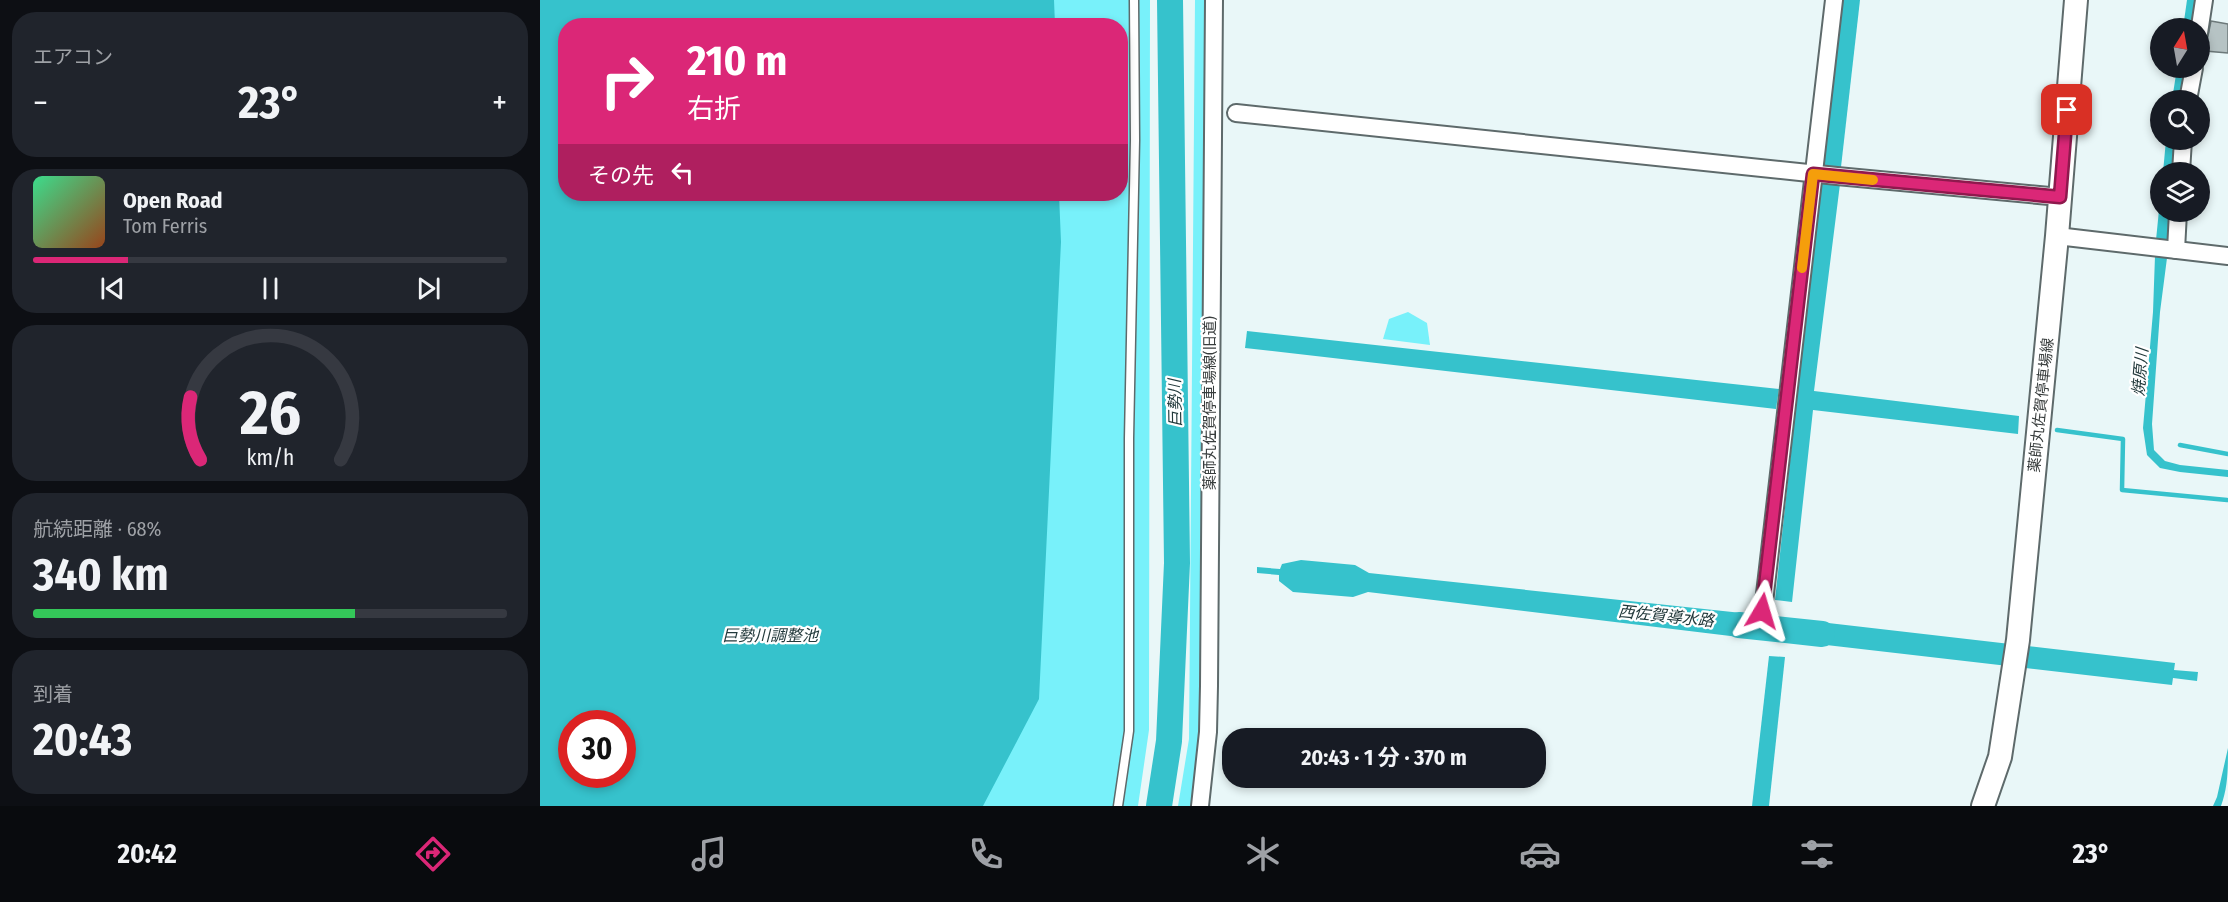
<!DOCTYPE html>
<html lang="ja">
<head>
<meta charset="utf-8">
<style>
	body { margin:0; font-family:"Fira Sans Condensed","Noto Sans JP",sans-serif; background:#20242c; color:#f1f3f6; height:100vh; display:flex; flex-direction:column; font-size:22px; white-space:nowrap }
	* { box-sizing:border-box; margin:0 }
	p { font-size:20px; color:#9ea1a6 }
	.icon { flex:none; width:33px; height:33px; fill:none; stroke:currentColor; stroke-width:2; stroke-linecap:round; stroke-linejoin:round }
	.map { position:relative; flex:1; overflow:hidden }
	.drawer { display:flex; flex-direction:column; gap:12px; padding:12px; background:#0d0f14; width:540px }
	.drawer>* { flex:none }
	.banner { position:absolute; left:18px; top:18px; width:570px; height:183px; border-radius:24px; box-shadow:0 3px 9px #0003; background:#db2777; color:#fff; overflow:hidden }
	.needle { width:39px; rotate:11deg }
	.fabs { position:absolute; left:1610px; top:18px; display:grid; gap:12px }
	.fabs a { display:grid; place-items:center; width:60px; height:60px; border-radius:50%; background:#171b24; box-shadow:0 3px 9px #0003; font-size:30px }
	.speed { position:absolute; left:18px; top:710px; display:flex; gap:12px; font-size:30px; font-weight:700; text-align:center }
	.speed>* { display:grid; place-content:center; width:78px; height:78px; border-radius:50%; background:#171b24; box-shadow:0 3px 9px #0003; line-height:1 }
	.speed .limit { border:9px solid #d22; background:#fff; color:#111 }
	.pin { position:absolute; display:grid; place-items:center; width:51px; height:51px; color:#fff; margin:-26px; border-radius:12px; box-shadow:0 3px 9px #0006 }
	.me { position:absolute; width:66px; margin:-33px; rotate:7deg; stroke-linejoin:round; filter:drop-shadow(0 0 4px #0008) }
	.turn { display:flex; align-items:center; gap:21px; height:126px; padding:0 30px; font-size:27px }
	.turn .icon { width:78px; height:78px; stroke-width:2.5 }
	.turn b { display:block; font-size:42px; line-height:51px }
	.then { display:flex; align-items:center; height:57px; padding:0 30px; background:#0003; gap:12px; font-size:22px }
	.big { font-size:45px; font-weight:700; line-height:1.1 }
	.drawer .tile { flex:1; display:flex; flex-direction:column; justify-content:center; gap:9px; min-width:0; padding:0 21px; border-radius:24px; background:#20242c }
	.drawer .dial { align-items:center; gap:0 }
	.dial svg { height:156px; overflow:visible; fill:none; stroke:#363941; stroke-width:7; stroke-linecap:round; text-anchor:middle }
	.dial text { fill:#f1f3f6; stroke:none }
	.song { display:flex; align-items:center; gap:18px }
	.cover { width:72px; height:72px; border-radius:9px; background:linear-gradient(135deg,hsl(150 70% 55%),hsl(20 70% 35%)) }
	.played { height:6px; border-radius:3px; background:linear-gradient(90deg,#db2777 20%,#363941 20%) }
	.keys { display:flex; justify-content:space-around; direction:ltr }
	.heat { display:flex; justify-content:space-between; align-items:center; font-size:33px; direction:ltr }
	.charge { height:9px; border-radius:4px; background:linear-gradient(90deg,#34c759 68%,#363941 0) }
	.trip { position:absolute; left:682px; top:728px; width:324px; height:60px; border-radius:24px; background:#171b24; box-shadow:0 3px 9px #0003; font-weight:700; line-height:60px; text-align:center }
	.dock { display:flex; height:96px; justify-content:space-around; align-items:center; background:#090b0e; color:#9ea1a6 }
	.dock .icon { width:42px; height:42px }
	.dock .on { color:#db2777 }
	.dock b { font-size:27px; color:#f1f3f6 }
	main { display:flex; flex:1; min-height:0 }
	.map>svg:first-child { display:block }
	.green { fill:#78f1fa }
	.water { fill:#36c2cc; fill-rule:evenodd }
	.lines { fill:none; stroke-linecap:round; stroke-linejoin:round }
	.stream { stroke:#36c2cc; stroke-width:4.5 }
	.river { stroke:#36c2cc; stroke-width:26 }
	.building { fill:#b6c3c4; stroke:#6d797a; stroke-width:1.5 }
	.service-casing { stroke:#5e6a6b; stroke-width:11 }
	.minor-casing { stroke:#5e6a6b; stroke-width:20 }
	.secondary-casing { stroke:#5e6a6b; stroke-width:26 }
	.service { stroke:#fff; stroke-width:8 }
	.minor { stroke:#fff; stroke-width:16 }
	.secondary { stroke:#fff; stroke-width:22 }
	.route-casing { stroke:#8e194d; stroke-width:15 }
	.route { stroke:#db2777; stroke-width:10 }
	.slow { stroke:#f59e0b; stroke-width:10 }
	.labels { text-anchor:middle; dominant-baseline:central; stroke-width:4.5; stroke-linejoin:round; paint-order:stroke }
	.street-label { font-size:15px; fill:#383d3d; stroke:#fff }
	.water-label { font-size:16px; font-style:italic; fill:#22393b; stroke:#fff }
</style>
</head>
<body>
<main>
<section class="drawer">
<div class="tile"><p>エアコン</p>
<div class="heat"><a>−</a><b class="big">23°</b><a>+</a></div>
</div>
<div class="tile">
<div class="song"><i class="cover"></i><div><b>Open Road</b><p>Tom Ferris</p></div></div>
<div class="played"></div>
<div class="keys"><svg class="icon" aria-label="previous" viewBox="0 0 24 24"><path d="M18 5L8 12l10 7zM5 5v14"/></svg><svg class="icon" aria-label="pause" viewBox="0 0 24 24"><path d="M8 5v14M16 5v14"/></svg><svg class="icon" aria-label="next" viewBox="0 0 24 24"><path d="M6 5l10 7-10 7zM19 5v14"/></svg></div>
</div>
<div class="tile dial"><svg viewBox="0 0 100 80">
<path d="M14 69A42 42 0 1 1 86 69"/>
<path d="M14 69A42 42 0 0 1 9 37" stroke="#db2777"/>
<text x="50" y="56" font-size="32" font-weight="700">26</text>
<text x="50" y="72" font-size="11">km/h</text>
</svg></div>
<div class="tile"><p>航続距離 · 68%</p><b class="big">340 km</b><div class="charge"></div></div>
<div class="tile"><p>到着</p><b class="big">20:43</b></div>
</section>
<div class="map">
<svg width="1688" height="806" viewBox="0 0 1688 806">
	<rect width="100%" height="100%" fill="#e9f7f8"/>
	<g class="green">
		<polygon points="281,0 610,0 609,730 598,806 64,806 459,194 580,194 580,26 286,25"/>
		<polygon points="655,0 669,0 666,662 654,806 638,806 649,739"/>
		<polygon points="868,312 887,323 890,345 843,339 849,319"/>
	</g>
	<g class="water">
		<path d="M0,0H514L515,25L26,26V194H519L521,242L499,699L443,806H0ZM32,723H82V774H32Z"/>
		<polygon points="1302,0 1320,0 1301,167 1282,166"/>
		<polygon points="1647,0 1657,0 1652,28 1643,28"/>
		<polygon points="1637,68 1646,68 1641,100 1632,100"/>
		<polygon points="1626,140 1636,140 1633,172 1623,172"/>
		<polygon points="1280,182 1300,184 1274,391 1479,416 1478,434 1273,410 1252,602 1235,600"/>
		<polygon points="1620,200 1620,212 1630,212 1627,241 1616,240"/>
		<polygon points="1615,256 1627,258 1620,312 1612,424 1614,450 1625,461 1640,465 1688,470 1688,477 1640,472 1620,468 1607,455 1603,428 1613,312"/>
		<polygon points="707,331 1239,389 1236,409 705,348"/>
		<polygon points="761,560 815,565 829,573 1211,614 1210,622 1233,625 1232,633 1209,631 1207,638 828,592 813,597 753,592 739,581 739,575 717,573 717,567 740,569 742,564"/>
		<polygon points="1271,621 1635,663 1634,670 1658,672 1657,681 1633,678 1632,685 1269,643 1270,636 1248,633 1249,626 1270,628"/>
		<polygon points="1229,656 1245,657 1229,806 1212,806"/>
		<path d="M1688,748C1688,769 1688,787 1681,806H1673L1677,797Z"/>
	</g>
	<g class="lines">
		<g class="stream">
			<polyline points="1517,430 1583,439 1582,490 1687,500"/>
			<polyline points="1640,445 1688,454"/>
		</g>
		<g class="river">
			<polyline points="1199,625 1282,634"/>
			<polyline points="619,806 629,741 637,563 630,0"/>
		</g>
	</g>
	<polygon class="building" points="1671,21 1688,24 1688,53 1665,51"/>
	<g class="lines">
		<defs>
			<polyline id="service" points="578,806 589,731 589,438 595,140 594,0"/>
			<g id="minor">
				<polyline points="1659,33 1664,0"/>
				<polyline points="1648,100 1654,68"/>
				<polyline points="696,113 1297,176 1520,197"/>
				<polyline points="1641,172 1643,140"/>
				<polyline points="1517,236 1688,256"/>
				<polyline points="1636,250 1638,212"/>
				<polyline points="1223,611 1294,0"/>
				<polyline points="660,806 668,732 669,686 674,0"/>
			</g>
			<polyline id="secondary" points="1443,806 1460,757 1478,640 1517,236 1536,0"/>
		</defs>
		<use href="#service" class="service-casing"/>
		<use href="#minor" class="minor-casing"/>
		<use href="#secondary" class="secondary-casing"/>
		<use href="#service" class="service"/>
		<use href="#minor" class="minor"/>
		<use href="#secondary" class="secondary"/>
	</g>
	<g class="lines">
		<defs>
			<polyline id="route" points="1222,611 1273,174 1520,197 1527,110"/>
		</defs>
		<use href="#route" class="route-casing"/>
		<use href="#route" class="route"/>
		<polyline class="slow" points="1262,268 1273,174 1333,180"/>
	</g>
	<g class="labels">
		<g class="street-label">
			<text transform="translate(670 403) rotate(-90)">薬師丸佐賀停車場線(旧道)</text>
			<text transform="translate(1501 405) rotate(-84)">薬師丸佐賀停車場線</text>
		</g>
		<g class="water-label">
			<text transform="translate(1600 372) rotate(-85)">焼原川</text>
			<text transform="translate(635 403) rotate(-91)">巨勢川</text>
			<text transform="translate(1126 616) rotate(6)">西佐賀導水路</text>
			<text x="230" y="635">巨勢川調整池</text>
		</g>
	</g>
</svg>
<div class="fabs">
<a><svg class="needle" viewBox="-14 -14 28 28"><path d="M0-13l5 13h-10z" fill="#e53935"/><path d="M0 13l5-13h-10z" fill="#9ea1a6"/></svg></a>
<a><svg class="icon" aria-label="search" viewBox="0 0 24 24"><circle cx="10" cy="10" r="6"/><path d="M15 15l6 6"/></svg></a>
<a><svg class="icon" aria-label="layers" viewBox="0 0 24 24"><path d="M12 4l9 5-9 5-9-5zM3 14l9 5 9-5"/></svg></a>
</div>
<div class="speed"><div class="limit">30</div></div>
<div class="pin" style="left:1527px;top:110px;background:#d93025"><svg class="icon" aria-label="arrive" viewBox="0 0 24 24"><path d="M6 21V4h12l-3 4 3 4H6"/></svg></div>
<svg class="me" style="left:1222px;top:611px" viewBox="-20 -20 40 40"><path d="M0-17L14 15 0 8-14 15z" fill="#db2777" stroke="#fff" stroke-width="4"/></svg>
<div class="trip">20:43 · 1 分 · 370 m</div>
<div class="banner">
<div class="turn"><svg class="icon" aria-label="right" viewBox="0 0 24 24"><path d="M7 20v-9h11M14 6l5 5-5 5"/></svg><div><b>210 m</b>右折</div></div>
<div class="then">その先<svg class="icon" aria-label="left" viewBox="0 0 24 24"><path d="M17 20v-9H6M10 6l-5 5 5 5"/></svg></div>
</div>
</div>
</main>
<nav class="dock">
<b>20:42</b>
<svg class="icon on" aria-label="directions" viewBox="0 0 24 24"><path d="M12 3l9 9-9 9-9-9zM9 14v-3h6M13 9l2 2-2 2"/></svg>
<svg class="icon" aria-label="music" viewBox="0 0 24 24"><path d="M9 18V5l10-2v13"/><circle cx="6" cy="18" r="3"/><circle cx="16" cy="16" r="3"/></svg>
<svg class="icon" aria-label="phone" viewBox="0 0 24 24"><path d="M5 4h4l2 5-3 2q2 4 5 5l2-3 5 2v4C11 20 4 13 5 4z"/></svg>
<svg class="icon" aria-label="climate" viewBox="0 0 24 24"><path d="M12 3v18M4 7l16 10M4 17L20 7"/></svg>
<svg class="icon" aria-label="car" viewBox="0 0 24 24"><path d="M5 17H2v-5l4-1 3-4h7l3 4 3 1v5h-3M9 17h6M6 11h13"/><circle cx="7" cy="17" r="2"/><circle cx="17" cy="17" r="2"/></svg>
<svg class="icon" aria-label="filters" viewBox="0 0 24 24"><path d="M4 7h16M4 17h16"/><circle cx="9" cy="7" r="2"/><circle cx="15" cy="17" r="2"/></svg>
<b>23°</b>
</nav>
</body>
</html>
